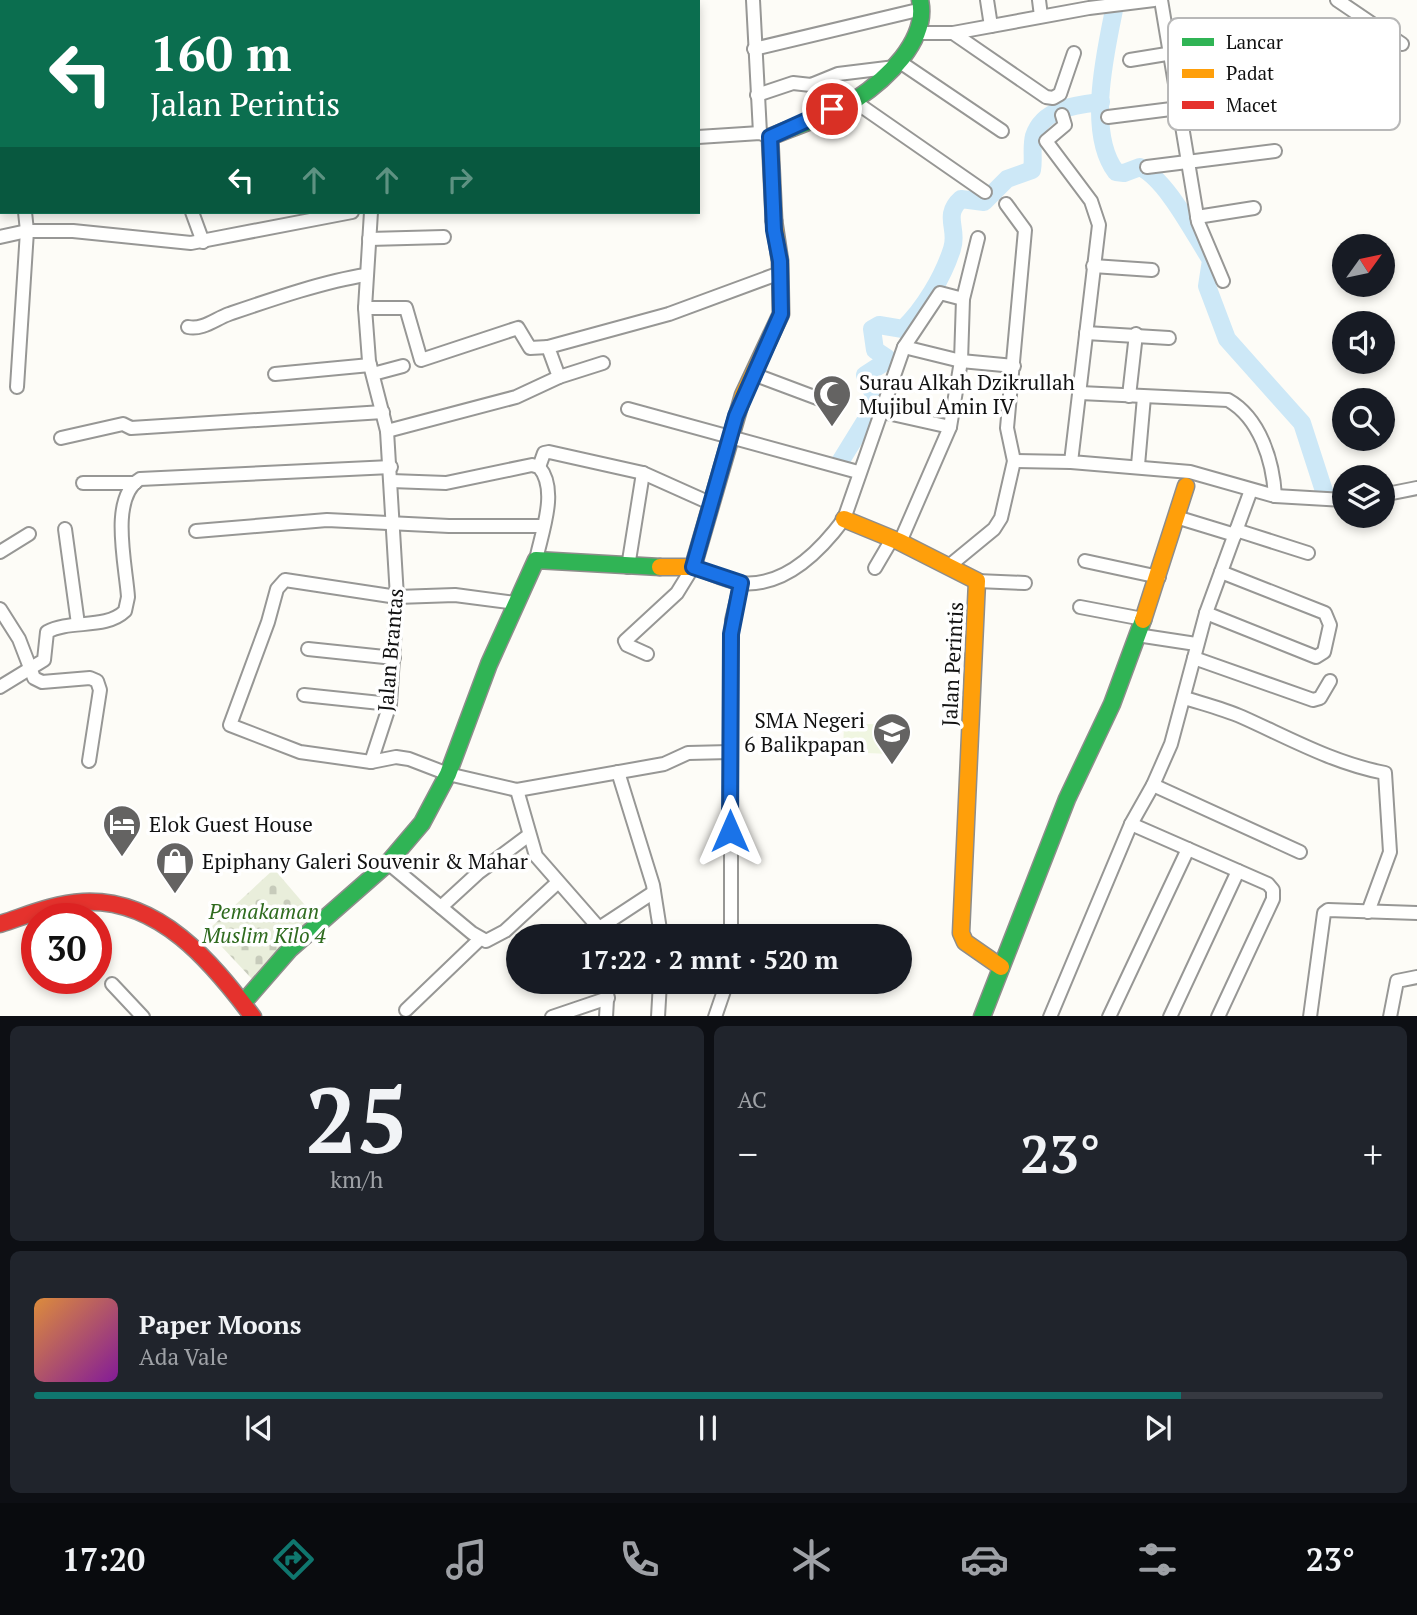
<!DOCTYPE html>
<html lang="id">
<head>
<meta charset="utf-8">
<style>
	body { margin:0; font-family:"PT Serif",serif; background:#20242c; color:#f1f3f6; height:100vh; display:flex; flex-direction:column; font-size:26px; white-space:nowrap }
	* { box-sizing:border-box; margin:0 }
	p { font-size:23px; color:#9ea1a6 }
	.icon { flex:none; width:38px; height:38px; fill:none; stroke:currentColor; stroke-width:2; stroke-linecap:round; stroke-linejoin:round }
	.map { position:relative; height:1016px; overflow:hidden }
	.panel { display:flex; flex-direction:column; gap:10px; padding:10px; background:#0d0f14; flex:1 }
	.panel>* { flex:none }
	.top-card { position:absolute; left:0px; top:0px; width:700px; height:214px; box-shadow:0 4px 10px #0003; background:#0b6e4f; color:#fff; overflow:hidden }
	.needle { width:46px; rotate:57deg }
	.controls { position:absolute; left:1332px; top:234px; display:grid; gap:14px }
	.controls a { display:grid; place-items:center; width:63px; height:63px; border-radius:50%; background:#171b24; box-shadow:0 4px 10px #0003; font-size:35px }
	.speed { position:absolute; left:21px; top:903px; display:flex; gap:14px; font-size:35px; font-weight:700; text-align:center }
	.speed>* { display:grid; place-content:center; width:91px; height:91px; border-radius:50%; background:#171b24; box-shadow:0 4px 10px #0003; line-height:1 }
	.speed .limit { border:10px solid #d22; background:#fff; color:#111 }
	.pin { position:absolute; display:grid; place-items:center; width:60px; height:60px; color:#fff; margin:-30px; border:4px solid #fff; border-radius:50%; box-shadow:0 2px 7px #0007 }
	.me { position:absolute; width:77px; margin:-38px; rotate:0deg; stroke-linejoin:round; filter:drop-shadow(0 0 5px #0008) }
	.turn { display:flex; align-items:center; gap:24px; height:147px; padding:0 35px; font-size:32px }
	.turn .icon { width:91px; height:91px; stroke-width:2.5 }
	.turn b { display:block; font-size:49px; line-height:60px }
	.lanes { display:flex; align-items:center; height:66px; padding:0 35px; background:#0003; justify-content:center; gap:35px; direction:ltr }
	.lanes .off { opacity:.35 }
	.big { font-size:52px; font-weight:800; line-height:1.1 }
	.panel .tile { flex:1; display:flex; flex-direction:column; justify-content:center; gap:10px; min-width:0; padding:0 24px; border-radius:10px; background:#20242c }
	.panel .dial { align-items:center; gap:0 }
	.dial b { font-size:91px; line-height:1 }
	.song { display:flex; align-items:center; gap:21px }
	.cover { width:84px; height:84px; border-radius:10px; background:linear-gradient(135deg,hsl(30 70% 55%),hsl(290 70% 35%)) }
	.played { height:7px; border-radius:4px; background:linear-gradient(90deg,#0f766e 85%,#363941 85%) }
	.keys { display:flex; justify-content:space-around; direction:ltr }
	.heat { display:flex; justify-content:space-between; align-items:center; font-size:38px; direction:ltr }
	.panel .tiles { flex:1; display:grid; gap:10px; grid-template-columns:1fr 1fr }
	.tile:last-child { grid-column:span 2 }
	.trip { position:absolute; left:506px; top:924px; width:406px; height:70px; border-radius:35px; background:#171b24; box-shadow:0 4px 10px #0003; font-weight:800; line-height:70px; text-align:center }
	.tab-bar { display:flex; height:112px; justify-content:space-around; align-items:center; background:#090b0e; color:#9ea1a6 }
	.tab-bar .icon { width:49px; height:49px }
	.tab-bar .current { color:#0f766e }
	.tab-bar b { font-size:32px; color:#f1f3f6 }
	.map>svg:first-child { display:block }
	.cemetery { fill:url(#cemetery-stones) }
	.pitch { fill:#f0f6e1 }
	.lines { fill:none; stroke-linecap:round; stroke-linejoin:round }
	.river { stroke:#cde8f7; stroke-width:18 }
	.street-casing { stroke:#979795; stroke-width:16 }
	.fast-casing { stroke:#8e8d8b; stroke-width:19 }
	.slow-casing { stroke:#8e8d8b; stroke-width:19 }
	.jam-casing { stroke:#8e8d8b; stroke-width:19 }
	.street { stroke:#fffffe; stroke-width:12 }
	.fast { stroke:#30b455; stroke-width:16 }
	.slow { stroke:#ff9f0a; stroke-width:16 }
	.jam { stroke:#e5322d; stroke-width:16 }
	.route-casing { stroke:#114b97; stroke-width:18 }
	.route { stroke:#1a73e8; stroke-width:12 }
	.labels { text-anchor:middle; dominant-baseline:central; stroke-width:7; stroke-linejoin:round; paint-order:stroke }
	.poi-label { font-size:21px; fill:#111; stroke:#fff; text-anchor:start }
	.street-label { font-size:21px; fill:#111; stroke:#fff }
	.park-label { font-size:21px; font-style:italic; fill:#2f6b1f; stroke:#fff }
	.key { fill:#fff; stroke:#b8b8b8; stroke-width:2 }
	.key-label { font-size:19px; fill:#111 }
</style>
</head>
<body>
<div class="map">
<svg width="1417" height="1017" viewBox="0 0 1417 1017">
	<defs>
		<pattern id="cemetery-stones" width="16" height="16" patternUnits="userSpaceOnUse" patternTransform="scale(1.75)"><rect width="16" height="16" fill="#e9eedb"/><path d="M2 7V4a2 2 0 0 1 4 0v3zM10 15v-3a2 2 0 0 1 4 0v3z" fill="#c7cbbb"/></pattern>
	</defs>
	<rect width="100%" height="100%" fill="#fdfcf7"/>
	<polygon class="cemetery" points="274,869 316,918 252,979 207,931"/>
	<polygon class="pitch" points="844,723 892,725 890,754 843,752"/>
	<g class="lines">
		<g class="river">
			<path d="M1116,0C1107,46 1085,131 1116,172L1124,173L1140,167C1167,180 1194,234 1211,260L1207,286L1227,339L1302,423L1324,491"/>
			<path d="M840,462L877,402L865,375L885,362L887,358L875,350L872,329L879,325L903,329C924,309 943,277 952,249C959,229 942,216 961,199L984,202L1007,179L1032,170C1034,159 1031,148 1034,136C1043,108 1076,105 1101,102"/>
		</g>
		<defs>
			<g id="street">
				<polyline points="550,0 550,2"/>
				<polyline points="615,0 615,2"/>
				<polyline points="753,0 760,133"/>
				<polyline points="987,0 991,26"/>
				<polyline points="1039,0 1041,16"/>
				<polyline points="1161,0 1198,222 1223,281"/>
				<polyline points="1337,0 1402,44"/>
				<polyline points="353,2 355,0"/>
				<polyline points="374,2 389,0"/>
				<polyline points="452,2 455,0"/>
				<polyline points="916,33 953,33 1089,8 1154,0"/>
				<polyline points="953,33 1046,97 1053,98 1060,94 1074,53"/>
				<polyline points="1247,41 1254,97"/>
				<polyline points="754,49 922,9"/>
				<polyline points="1130,60 1289,34 1308,39 1363,75"/>
				<polyline points="900,62 1002,131"/>
				<polyline points="0,95 2,104"/>
				<polyline points="757,95 793,83 811,85 838,74 895,67"/>
				<polyline points="854,101 985,192"/>
				<polyline points="1062,115 1065,125 1046,141 1091,201 1099,225 1071,462 1190,472 1275,496 1344,500"/>
				<polyline points="1108,117 1290,94"/>
				<polyline points="698,137 760,133 767,136"/>
				<polyline points="1147,167 1275,151"/>
				<polyline points="192,212 203,242"/>
				<polyline points="1197,217 1254,208"/>
				<polyline points="0,237 27,231 73,231 191,243 352,212"/>
				<polyline points="369,239 444,237"/>
				<polyline points="1093,266 1152,270"/>
				<polyline points="365,308 406,308 421,360 518,328 530,348 548,347"/>
				<path d="M188,327C203,330 215,319 229,314C270,300 325,281 366,275"/>
				<polyline points="1086,333 1169,338"/>
				<polyline points="904,347 961,361 1014,366"/>
				<polyline points="275,374 370,365"/>
				<polyline points="373,374 403,366"/>
				<polyline points="753,374 825,401"/>
				<polyline points="559,377 603,363"/>
				<polyline points="17,387 27,231 25,212"/>
				<path d="M1080,393L1228,400C1260,418 1273,461 1275,496"/>
				<polyline points="1129,396 1136,334"/>
				<polyline points="628,409 858,472"/>
				<polyline points="883,412 950,427"/>
				<polyline points="387,431 516,397 559,377 548,347 669,314 780,273"/>
				<polyline points="61,438 123,424 131,428 383,412"/>
				<polyline points="1014,461 1071,462"/>
				<polyline points="1138,465 1144,397"/>
				<polyline points="539,467 544,453 549,452 643,473 710,503"/>
				<path d="M391,481L446,483L532,465L539,467C559,490 541,534 536,560"/>
				<polyline points="83,483 135,483"/>
				<polyline points="1382,495 1417,488"/>
				<polyline points="1176,517 1235,535"/>
				<polyline points="65,529 78,624"/>
				<polyline points="1236,530 1308,553"/>
				<polyline points="196,531 327,520 449,526 543,526"/>
				<polyline points="900,542 950,427 961,361 963,299 978,238"/>
				<polyline points="0,552 29,534"/>
				<polyline points="1085,561 1159,577"/>
				<polyline points="949,566 994,529 1001,518 1014,461 1007,428 1025,230 1006,204"/>
				<polyline points="628,567 643,473"/>
				<polyline points="875,568 892,539"/>
				<polyline points="977,581 1025,583"/>
				<polyline points="516,603 455,595 397,597 285,580 277,589 268,622 230,725 300,752 371,762 396,757 409,759 448,774 517,790 664,764 688,753 730,752"/>
				<polyline points="1080,607 1143,619"/>
				<polyline points="0,609 19,639 34,678 42,682 90,678 97,681 100,690 89,761"/>
				<polyline points="1206,613 1316,657 1324,652 1330,625 1325,613 1221,572"/>
				<polyline points="1137,635 1196,644"/>
				<polyline points="308,649 394,658"/>
				<path d="M647,654L627,645L625,641L677,593L693,567C708,572 725,581 740,583C784,588 821,550 844,519L904,347L940,293L963,299"/>
				<polyline points="1194,658 1313,700 1320,698 1330,681"/>
				<path d="M0,687L44,660L47,632C70,619 105,630 125,611L128,597C126,565 109,498 140,479L391,467"/>
				<polyline points="304,695 390,704"/>
				<path d="M1185,698C1204,704 1224,709 1242,717C1289,738 1333,763 1385,773L1390,852L1368,912"/>
				<polyline points="371,762 390,704 397,597 387,431 369,361 365,308 371,212"/>
				<polyline points="618,772 653,885 661,936"/>
				<polyline points="1153,785 1300,852"/>
				<polyline points="517,790 536,856 606,936"/>
				<polyline points="1131,824 1268,884 1273,890 1273,899 1218,1017"/>
				<polyline points="388,863 472,933 486,941 505,931 557,883"/>
				<polyline points="441,907 478,873 529,835"/>
				<polyline points="587,936 654,892"/>
				<polyline points="731,936 731,649 732,620 741,583"/>
				<polyline points="112,984 143,1017"/>
				<polyline points="406,1010 480,939"/>
				<polyline points="552,1017 608,998"/>
				<polyline points="606,1017 608,982"/>
				<polyline points="658,1017 660,982"/>
				<polyline points="715,1017 727,982"/>
				<polyline points="1050,1017 1131,824 1153,785 1171,744 1206,613 1251,490"/>
				<polyline points="1109,1017 1188,849"/>
				<polyline points="1170,1017 1238,871"/>
				<polyline points="1310,1017 1324,913 1328,910 1417,913"/>
				<polyline points="1390,1017 1397,981 1417,977"/>
			</g>
			<g id="fast">
				<path d="M774,221L770,137C797,125 831,116 855,100C885,80 929,41 920,0"/>
				<polyline points="243,1003 290,949 388,863 422,823 448,774 489,664 536,560 660,567"/>
				<polyline points="982,1017 1067,799 1112,704 1143,620"/>
			</g>
			<g id="slow">
				<polyline points="844,519 900,542 977,581 961,933 965,942 1001,967"/>
				<polyline points="660,567 693,567 743,395 781,314 780,261 774,221"/>
				<polyline points="1143,620 1186,486"/>
			</g>
			<path id="jam" d="M0,924C28,915 53,904 83,902C159,898 212,962 253,1017"/>
		</defs>
		<use href="#street" class="street-casing"/>
		<use href="#fast" class="fast-casing"/>
		<use href="#slow" class="slow-casing"/>
		<use href="#jam" class="jam-casing"/>
		<use href="#street" class="street"/>
		<use href="#fast" class="fast"/>
		<use href="#slow" class="slow"/>
		<use href="#jam" class="jam"/>
	</g>
	<g class="lines">
		<defs>
			<polyline id="route" points="730,831 731,634 741,583 693,567 736,416 781,314 780,261 774,230 770,137 832,109"/>
		</defs>
		<use href="#route" class="route-casing"/>
		<use href="#route" class="route"/>
	</g>
	<defs>
		<symbol id="mosque-pin" viewBox="-11 -11 22 30"><path d="M0 17L-7.5 6A9.5 9.5 0 1 1 7.5 6Z" fill="#646362" stroke="#fff"/><path d="M3.5-4.9A6 6 0 1 0 3.5 4.9A5 5 0 1 1 3.5-4.9Z" fill="#fff"/></symbol>
		<symbol id="school-pin" viewBox="-11 -11 22 30"><path d="M0 17L-7.5 6A9.5 9.5 0 1 1 7.5 6Z" fill="#646362" stroke="#fff"/><path d="M0-5L7-2L0 1L-7-2ZM-4 1L0 2.5L4 1V4Q0 6-4 4Z" fill="#fff"/></symbol>
		<symbol id="hotel-pin" viewBox="-11 -11 22 30"><path d="M0 17L-7.5 6A9.5 9.5 0 1 1 7.5 6Z" fill="#646362" stroke="#fff"/><path d="M-6-4.5h1.5V1H6V5H4.5V3h-9V5H-6ZM-4 0a1.8 1.8 0 1 1 3.6 0ZM.5 0V-2.5h3Q6-2.5 6 0Z" fill="#fff"/></symbol>
		<symbol id="shop-pin" viewBox="-11 -11 22 30"><path d="M0 17L-7.5 6A9.5 9.5 0 1 1 7.5 6Z" fill="#646362" stroke="#fff"/><path d="M-5-2.5h2.3a2.7 3.5 0 0 1 5.4 0H5L5.5 6h-11ZM-1.5-2.5h3a1.5 2.3 0 0 0-3 0Z" fill="#fff"/></symbol>
	</defs>
	<g fill-rule="evenodd">
		<use href="#mosque-pin" x="810" y="372" width="44" height="60"/>
		<use href="#school-pin" x="870" y="710" width="44" height="60"/>
		<use href="#hotel-pin" x="100" y="802" width="44" height="60"/>
		<use href="#shop-pin" x="153" y="839" width="44" height="60"/>
	</g>
	<g class="labels">
		<g class="poi-label">
			<text x="859" y="382">Surau Alkah Dzikrullah<tspan x="859" dy="24">Mujibul Amin IV</tspan></text>
			<text x="865" y="720" text-anchor="end">SMA Negeri<tspan x="865" dy="24">6 Balikpapan</tspan></text>
			<text x="149" y="824">Elok Guest House</text>
			<text x="202" y="861">Epiphany Galeri Souvenir &amp; Mahar</text>
		</g>
		<g class="street-label">
			<text transform="translate(390 650) rotate(-85)">Jalan Brantas</text>
			<text transform="translate(952 664) rotate(-87)">Jalan Perintis</text>
		</g>
		<g class="park-label">
			<text x="264" y="911">Pemakaman<tspan x="264" dy="24">Muslim Kilo 4</tspan></text>
		</g>
	</g>
	<rect x="1168" y="18" width="232" height="112" rx="10" class="key"/>
	<rect x="1182" y="38" width="32" height="8" fill="#30b455"/>
	<rect x="1182" y="69" width="32" height="9" fill="#ff9f0a"/>
	<rect x="1182" y="101" width="32" height="8" fill="#e5322d"/>
	<g class="key-label">
		<text x="1226" y="49">Lancar</text>
		<text x="1226" y="80">Padat</text>
		<text x="1226" y="112">Macet</text>
	</g>
</svg>
<div class="controls">
<a><svg class="needle" viewBox="-14 -14 28 28"><path d="M0-13l5 13h-10z" fill="#e53935"/><path d="M0 13l5-13h-10z" fill="#9ea1a6"/></svg></a>
<a><svg class="icon" aria-label="sound" viewBox="0 0 24 24"><path d="M4 9h4l5-4v14l-5-4H4zM17 9q2 3 0 6"/></svg></a>
<a><svg class="icon" aria-label="search" viewBox="0 0 24 24"><circle cx="10" cy="10" r="6"/><path d="M15 15l6 6"/></svg></a>
<a><svg class="icon" aria-label="layers" viewBox="0 0 24 24"><path d="M12 4l9 5-9 5-9-5zM3 14l9 5 9-5"/></svg></a>
</div>
<div class="speed"><div class="limit">30</div></div>
<div class="pin" style="left:832px;top:109px;background:#d93025"><svg class="icon" aria-label="arrive" viewBox="0 0 24 24"><path d="M6 21V4h12l-3 4 3 4H6"/></svg></div>
<svg class="me" style="left:730px;top:831px" viewBox="-20 -20 40 40"><path d="M0-17L14 15 0 8-14 15z" fill="#1a73e8" stroke="#fff" stroke-width="4"/></svg>
<div class="trip">17:22 · 2 mnt · 520 m</div>
<div class="top-card">
<div class="turn"><svg class="icon" aria-label="left" viewBox="0 0 24 24"><path d="M17 20v-9H6M10 6l-5 5 5 5"/></svg><div><b>160 m</b>Jalan Perintis</div></div>
<div class="lanes"><svg class="icon" aria-label="left" viewBox="0 0 24 24"><path d="M17 20v-9H6M10 6l-5 5 5 5"/></svg><svg class="icon off" aria-label="ahead" viewBox="0 0 24 24"><path d="M12 20V5M6 11l6-6 6 6"/></svg><svg class="icon off" aria-label="ahead" viewBox="0 0 24 24"><path d="M12 20V5M6 11l6-6 6 6"/></svg><svg class="icon off" aria-label="right" viewBox="0 0 24 24"><path d="M7 20v-9h11M14 6l5 5-5 5"/></svg></div>
</div>
</div>
<section class="panel">
<div class="tiles">
<div class="tile dial"><b>25</b><p>km/h</p></div>
<div class="tile"><p>AC</p>
<div class="heat"><a>−</a><b class="big">23°</b><a>+</a></div>
</div>
<div class="tile">
<div class="song"><i class="cover"></i><div><b>Paper Moons</b><p>Ada Vale</p></div></div>
<div class="played"></div>
<div class="keys"><svg class="icon" aria-label="previous" viewBox="0 0 24 24"><path d="M18 5L8 12l10 7zM5 5v14"/></svg><svg class="icon" aria-label="pause" viewBox="0 0 24 24"><path d="M8 5v14M16 5v14"/></svg><svg class="icon" aria-label="next" viewBox="0 0 24 24"><path d="M6 5l10 7-10 7zM19 5v14"/></svg></div>
</div>
</div>
</section>
<nav class="tab-bar">
<b>17:20</b>
<svg class="icon current" aria-label="directions" viewBox="0 0 24 24"><path d="M12 3l9 9-9 9-9-9zM9 14v-3h6M13 9l2 2-2 2"/></svg>
<svg class="icon" aria-label="music" viewBox="0 0 24 24"><path d="M9 18V5l10-2v13"/><circle cx="6" cy="18" r="3"/><circle cx="16" cy="16" r="3"/></svg>
<svg class="icon" aria-label="phone" viewBox="0 0 24 24"><path d="M5 4h4l2 5-3 2q2 4 5 5l2-3 5 2v4C11 20 4 13 5 4z"/></svg>
<svg class="icon" aria-label="climate" viewBox="0 0 24 24"><path d="M12 3v18M4 7l16 10M4 17L20 7"/></svg>
<svg class="icon" aria-label="car" viewBox="0 0 24 24"><path d="M5 17H2v-5l4-1 3-4h7l3 4 3 1v5h-3M9 17h6M6 11h13"/><circle cx="7" cy="17" r="2"/><circle cx="17" cy="17" r="2"/></svg>
<svg class="icon" aria-label="filters" viewBox="0 0 24 24"><path d="M4 7h16M4 17h16"/><circle cx="9" cy="7" r="2"/><circle cx="15" cy="17" r="2"/></svg>
<b>23°</b>
</nav>
</body>
</html>
